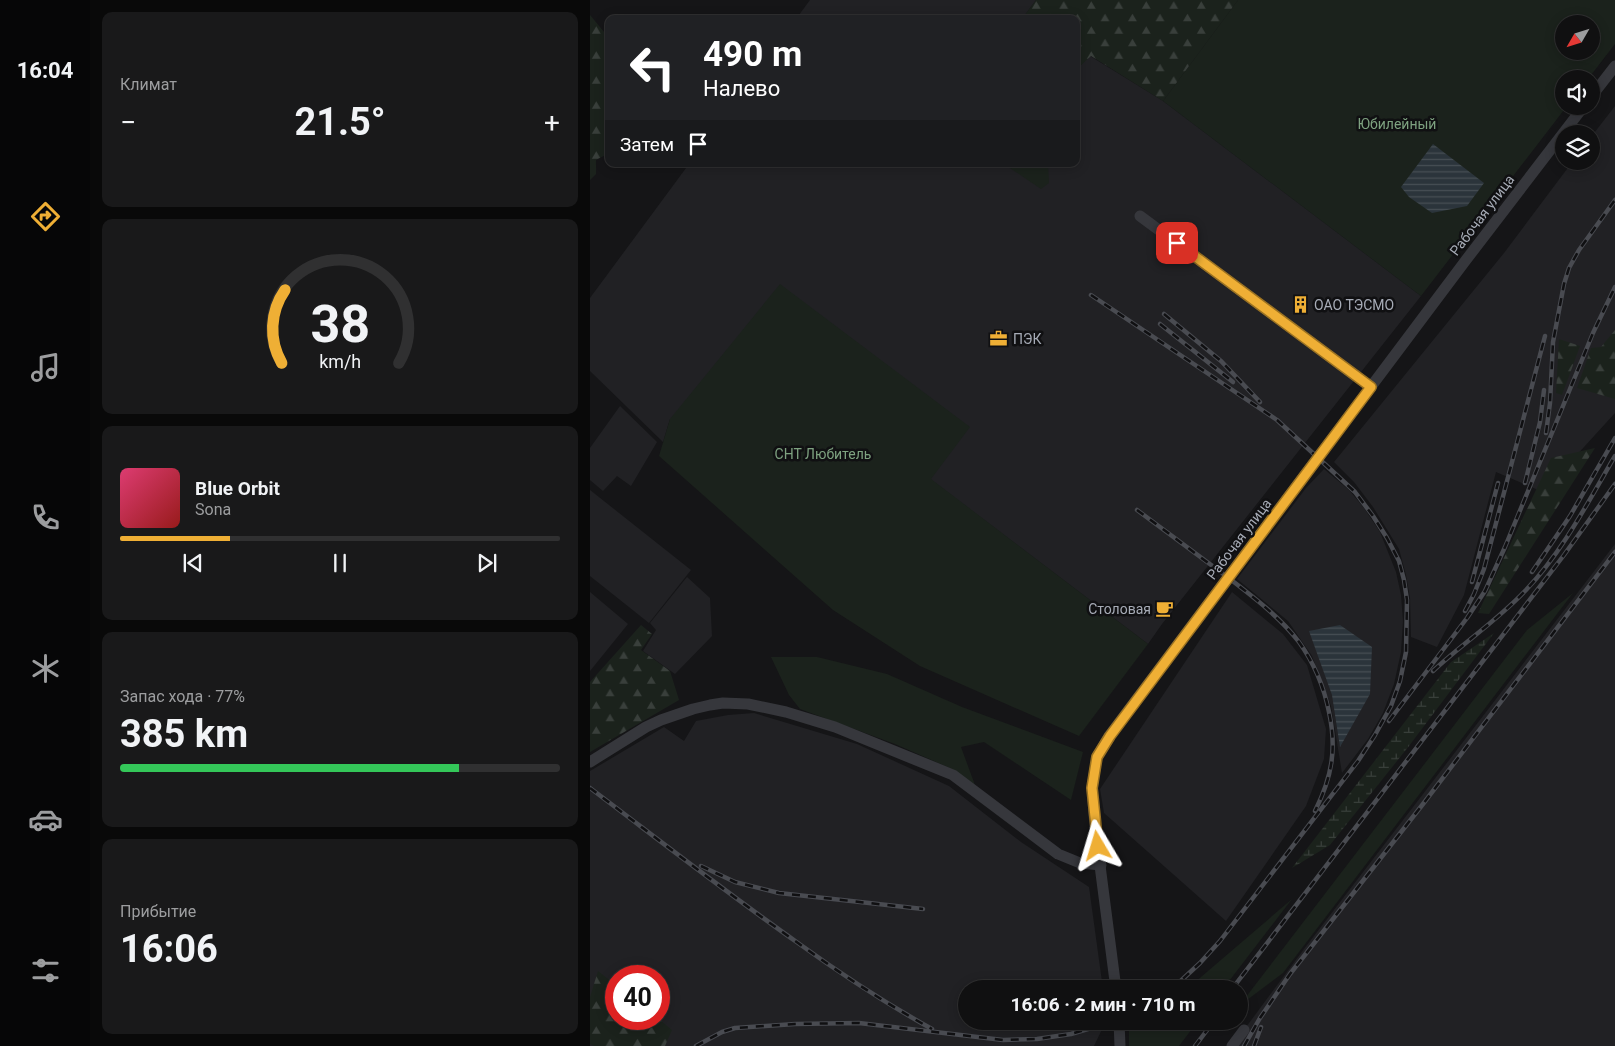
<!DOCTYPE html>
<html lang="ru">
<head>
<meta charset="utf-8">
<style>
	body { margin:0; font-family:Roboto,sans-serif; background:#19191a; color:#f1f3f6; height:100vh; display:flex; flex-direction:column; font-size:19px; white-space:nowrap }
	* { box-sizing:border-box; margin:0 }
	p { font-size:16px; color:#9c9d9f }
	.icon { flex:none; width:28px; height:28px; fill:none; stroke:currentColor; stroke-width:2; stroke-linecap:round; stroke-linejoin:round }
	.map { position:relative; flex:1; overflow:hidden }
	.side { display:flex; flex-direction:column; gap:12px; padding:12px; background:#090909; width:500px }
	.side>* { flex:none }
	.banner { position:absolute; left:15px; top:15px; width:475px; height:152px; border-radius:10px; box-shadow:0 2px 12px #0003,0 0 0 1px #303031; background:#202124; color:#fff; overflow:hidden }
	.needle { width:32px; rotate:231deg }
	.tools { position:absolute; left:965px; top:15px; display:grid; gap:10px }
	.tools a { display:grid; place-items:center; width:45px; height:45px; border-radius:50%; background:#101011; box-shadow:0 2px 12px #0003,0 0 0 1px #303031; font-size:25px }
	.speed { position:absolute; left:15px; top:965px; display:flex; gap:10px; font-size:25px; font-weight:700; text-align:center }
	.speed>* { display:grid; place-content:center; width:65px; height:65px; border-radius:50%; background:#101011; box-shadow:0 2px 12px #0003,0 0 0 1px #303031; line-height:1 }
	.speed .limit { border:8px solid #d22; background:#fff; color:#111 }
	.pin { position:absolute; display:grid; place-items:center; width:42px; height:42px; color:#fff; margin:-21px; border-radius:10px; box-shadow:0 2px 8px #0006 }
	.me { position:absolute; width:55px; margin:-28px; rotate:353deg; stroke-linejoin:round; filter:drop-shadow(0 0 4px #0008) }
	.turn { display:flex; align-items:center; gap:18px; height:105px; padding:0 15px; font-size:22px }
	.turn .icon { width:65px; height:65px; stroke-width:2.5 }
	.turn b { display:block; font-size:35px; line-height:42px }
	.then { display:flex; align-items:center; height:48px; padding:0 15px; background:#0003; gap:10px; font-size:19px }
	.big { font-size:38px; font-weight:700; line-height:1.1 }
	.side .widget { flex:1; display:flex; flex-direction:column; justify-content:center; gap:8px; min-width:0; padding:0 18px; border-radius:10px; background:#19191a }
	.side .dial { align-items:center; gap:0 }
	.dial svg { height:130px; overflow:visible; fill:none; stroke:#303031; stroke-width:7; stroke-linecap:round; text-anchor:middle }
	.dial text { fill:#f1f3f6; stroke:none }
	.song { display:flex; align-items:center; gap:15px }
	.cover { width:60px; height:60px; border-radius:8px; background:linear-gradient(135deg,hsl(340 70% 55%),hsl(0 70% 35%)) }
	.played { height:5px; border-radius:2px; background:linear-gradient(90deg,#efaf35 25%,#303031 25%) }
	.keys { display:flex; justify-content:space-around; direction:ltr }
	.heat { display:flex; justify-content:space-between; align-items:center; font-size:28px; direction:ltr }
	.charge { height:8px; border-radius:4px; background:linear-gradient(90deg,#34c759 77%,#303031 0) }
	.trip { position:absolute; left:368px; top:980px; width:290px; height:50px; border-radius:25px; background:#101011; box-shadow:0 2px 12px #0003,0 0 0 1px #303031; font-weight:700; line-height:50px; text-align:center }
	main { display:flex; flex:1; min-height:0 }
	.dock { display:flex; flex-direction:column; width:90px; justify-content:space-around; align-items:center; background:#060607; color:#9c9d9f }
	.dock .icon { width:35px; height:35px }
	.dock .selected { color:#efaf35 }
	.dock b { font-size:22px; color:#f1f3f6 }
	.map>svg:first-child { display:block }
	.built { fill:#212124; fill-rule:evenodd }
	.green { fill:#1b221c; fill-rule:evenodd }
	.forest { fill:url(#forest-firs) }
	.wetland { fill:url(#wetland-marsh) }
	.water { fill:url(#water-rules) }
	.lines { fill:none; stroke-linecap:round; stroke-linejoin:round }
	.minor { stroke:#36373c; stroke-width:11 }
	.rail-casing { stroke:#494b51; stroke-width:4.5 }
	.rail { stroke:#101012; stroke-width:2.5; stroke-dasharray:8; stroke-linecap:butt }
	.route-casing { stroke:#9b7222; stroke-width:12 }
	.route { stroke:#efaf35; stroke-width:9 }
	.labels { text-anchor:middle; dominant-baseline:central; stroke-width:5; stroke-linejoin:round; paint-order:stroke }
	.park-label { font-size:14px; fill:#7ea280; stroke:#101012 }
	.street-label { font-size:14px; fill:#a7acb7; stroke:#101012 }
	.poi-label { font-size:14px; fill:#a7acb7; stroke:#101012; text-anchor:start }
</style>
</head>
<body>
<main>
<nav class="dock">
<b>16:04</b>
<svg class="icon selected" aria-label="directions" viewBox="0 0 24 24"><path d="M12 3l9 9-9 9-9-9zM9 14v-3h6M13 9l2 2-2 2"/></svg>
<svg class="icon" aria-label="music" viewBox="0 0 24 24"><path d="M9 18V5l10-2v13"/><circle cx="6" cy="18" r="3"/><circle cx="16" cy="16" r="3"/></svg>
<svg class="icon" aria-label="phone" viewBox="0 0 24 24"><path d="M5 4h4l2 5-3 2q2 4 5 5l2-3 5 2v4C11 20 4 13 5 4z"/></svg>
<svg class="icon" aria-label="climate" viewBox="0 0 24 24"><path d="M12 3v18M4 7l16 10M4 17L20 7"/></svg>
<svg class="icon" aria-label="car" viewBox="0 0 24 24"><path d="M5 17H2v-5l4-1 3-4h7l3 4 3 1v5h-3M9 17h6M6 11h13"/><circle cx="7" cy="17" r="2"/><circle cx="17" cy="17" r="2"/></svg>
<svg class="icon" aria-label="filters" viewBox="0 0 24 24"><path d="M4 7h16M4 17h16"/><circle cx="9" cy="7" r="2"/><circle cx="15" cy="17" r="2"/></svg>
</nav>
<section class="side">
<div class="widget"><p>Климат</p>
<div class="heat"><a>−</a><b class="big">21.5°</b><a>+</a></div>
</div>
<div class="widget dial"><svg viewBox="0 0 100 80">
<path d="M14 69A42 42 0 1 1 86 69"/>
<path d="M14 69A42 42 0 0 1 16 24" stroke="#efaf35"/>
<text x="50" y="56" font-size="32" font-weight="700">38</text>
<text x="50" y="72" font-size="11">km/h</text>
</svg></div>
<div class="widget">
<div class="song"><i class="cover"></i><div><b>Blue Orbit</b><p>Sona</p></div></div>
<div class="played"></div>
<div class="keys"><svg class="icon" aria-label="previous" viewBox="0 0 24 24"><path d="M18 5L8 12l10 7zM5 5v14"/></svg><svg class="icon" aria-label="pause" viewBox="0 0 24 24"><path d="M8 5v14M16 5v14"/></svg><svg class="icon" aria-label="next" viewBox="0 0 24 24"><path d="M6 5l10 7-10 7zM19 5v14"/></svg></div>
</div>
<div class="widget"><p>Запас хода · 77%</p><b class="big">385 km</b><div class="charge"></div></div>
<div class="widget"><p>Прибытие</p><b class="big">16:06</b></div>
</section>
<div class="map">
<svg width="1025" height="1046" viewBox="0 0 1025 1046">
	<defs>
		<pattern id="forest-firs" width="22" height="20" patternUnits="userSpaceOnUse" patternTransform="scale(1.25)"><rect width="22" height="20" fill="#1b221c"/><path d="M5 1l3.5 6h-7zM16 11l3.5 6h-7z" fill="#393f3b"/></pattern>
		<pattern id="wetland-marsh" width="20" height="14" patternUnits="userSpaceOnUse" patternTransform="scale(1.25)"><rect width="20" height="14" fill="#1b221c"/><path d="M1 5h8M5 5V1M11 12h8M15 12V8" fill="none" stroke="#393f3b"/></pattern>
		<pattern id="water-rules" width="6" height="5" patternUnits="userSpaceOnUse" patternTransform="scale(1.25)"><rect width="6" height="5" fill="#2b343b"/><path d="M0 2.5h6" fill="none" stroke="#474f55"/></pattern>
	</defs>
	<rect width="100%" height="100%" fill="#151517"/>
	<g class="built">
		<polygon points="220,0 446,0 432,19 206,19"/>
		<polygon points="500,56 573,101 831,296 572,624 558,644 340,479 379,426 80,419 73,442 0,371 0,298 99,164 486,164 486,70"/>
		<polygon points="1025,106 1025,413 953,492 906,472 874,595 847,647 821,637 820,598 816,575 809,549 783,507 764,482 744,462 914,253 983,161 1001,161 1001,137"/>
		<polygon points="30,406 67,442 41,486 27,476 13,491 0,480 0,448"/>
		<polygon points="734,469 759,490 774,508 790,532 806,572 811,595 813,621 811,652 804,684 793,713 778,739 752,773 741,706 722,656 698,621 647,579 716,488"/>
		<polygon points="0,490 101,570 59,623 0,576"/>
		<polygon points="1025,544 1025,1046 642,1046 714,949"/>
		<polygon points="97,577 120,598 122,636 85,674 53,651 66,630 60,623"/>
		<polygon points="0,592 38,624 0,671"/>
		<polygon points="642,592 693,634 717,665 736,729 734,759 716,806 636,921 514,813 510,789"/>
		<path d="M164,713L267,744L359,786L431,842L499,887L513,989H376V1021H516L504,1046H0V771L74,727L94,741L106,721L138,715ZM26,976H69V1019H26Z"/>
	</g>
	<g class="green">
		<path d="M648,0H1025V44L998,79H974V106H977L831,296L573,101ZM974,24H1001V51H974Z"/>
		<polygon points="414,164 458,164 459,183 451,189"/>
		<polygon points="190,284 380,427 341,479 558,644 489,736 330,666 243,610 69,456 80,419"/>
		<polygon points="983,593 693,973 649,1006 937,630"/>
		<polygon points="181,657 227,657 297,674 372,707 493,752 481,800 394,742 371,747 385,785 362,769 305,744 210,709 199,695"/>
		<polygon points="702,899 633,989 597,989"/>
		<polygon points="542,1021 608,1021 589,1046 539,1046 539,1023"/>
	</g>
	<g class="forest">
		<polygon points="446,0 648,0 573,101 501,56 486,70 486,19 432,19"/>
		<polygon points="0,15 19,38 19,153 6,160 6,174 0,180"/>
		<polygon points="1025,330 1025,399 987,388 1001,348 1011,347"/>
		<polygon points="969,339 990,346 972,395 966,393"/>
		<polygon points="1005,448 899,614 888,613 961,458"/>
		<polygon points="51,625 62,634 51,650 80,671 89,700 0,752 0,682"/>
		<polygon points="8,971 26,985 26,1019 69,1019 82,1030 75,1046 4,1046 0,1044 0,997"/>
	</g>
	<polygon class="wetland" points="904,633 819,746 740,845 702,868 861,662"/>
	<g class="water">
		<polygon points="843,144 894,183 877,206 842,213 819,197 811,187"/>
		<polygon points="750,625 782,647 780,694 750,747 742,695 719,631"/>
	</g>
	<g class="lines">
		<g class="minor">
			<polyline points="1001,97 1025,66"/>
			<polyline points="550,216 781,387"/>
			<polyline points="0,762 56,727 71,720 103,709 120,705 133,703 158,704 196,712 245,727 363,775 468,854 490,863 511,865"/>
			<polyline points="526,989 505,827 502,788 507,757 519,736 876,260 994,106"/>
			<polyline points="529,1021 530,1046"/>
			<polyline points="642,1046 654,1030"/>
		</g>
		<defs>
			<g id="rail">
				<polyline points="501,295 687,420 765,492 783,516 797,538 809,561 814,580 817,600 816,652 810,681 801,706 785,735 768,761 630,941 610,963 582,989"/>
				<polyline points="574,314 631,361 670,402"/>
				<polyline points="570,324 643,382"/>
				<polyline points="956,433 960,403 963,342 974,284 979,268 989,250 1025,200"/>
				<polyline points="935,483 950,422 954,390"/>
				<path d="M547,510C577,532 606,554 636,576C662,596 689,616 709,642C724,663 734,687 739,712C747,749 742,777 725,811"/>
				<polyline points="942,572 980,516 1025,438"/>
				<polyline points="882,582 908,483"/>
				<polyline points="875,611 884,594 894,569 955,336"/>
				<path d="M843,671C873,643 908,620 936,590C973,551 998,502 1025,456"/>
				<polyline points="799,721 877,618 895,591 915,547 1003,333 1025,287"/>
				<path d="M0,788C69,840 137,893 208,943C251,974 295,1003 342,1029"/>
				<polyline points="111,866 145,882 189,893 333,909"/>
				<polyline points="642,989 974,555 1025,484"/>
				<polyline points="106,1046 132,1032 145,1028 205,1024 269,1023 413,1040 447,1039 481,1034 525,1021"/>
				<polyline points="605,1046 624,1021"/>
				<polyline points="654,1046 670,1018 700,974 833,804 1025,552"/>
				<polyline points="664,1046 671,1027"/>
			</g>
		</defs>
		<use href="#rail" class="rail-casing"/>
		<use href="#rail" class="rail"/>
	</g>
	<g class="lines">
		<defs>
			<polyline id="route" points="508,846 502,788 507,757 520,736 781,387 587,243"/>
		</defs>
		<use href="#route" class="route-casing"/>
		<use href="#route" class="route"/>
	</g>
	<defs>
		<symbol id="building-bare" viewBox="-9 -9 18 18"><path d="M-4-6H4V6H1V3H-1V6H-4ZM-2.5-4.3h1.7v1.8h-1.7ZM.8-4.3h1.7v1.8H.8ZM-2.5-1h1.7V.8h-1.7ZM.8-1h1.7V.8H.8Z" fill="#efaf35" stroke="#101012" stroke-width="2.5" paint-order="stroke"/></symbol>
		<symbol id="office-bare" viewBox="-9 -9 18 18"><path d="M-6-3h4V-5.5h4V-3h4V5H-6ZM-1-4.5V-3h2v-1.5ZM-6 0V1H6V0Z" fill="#efaf35" stroke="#101012" stroke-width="2.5" paint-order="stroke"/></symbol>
		<symbol id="cafe-bare" viewBox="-9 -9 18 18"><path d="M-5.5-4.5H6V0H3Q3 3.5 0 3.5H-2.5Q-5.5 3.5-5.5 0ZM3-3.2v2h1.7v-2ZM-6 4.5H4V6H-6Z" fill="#efaf35" stroke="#101012" stroke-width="2.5" paint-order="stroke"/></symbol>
	</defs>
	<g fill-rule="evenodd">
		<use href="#building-bare" x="698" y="292" width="25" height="25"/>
		<use href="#office-bare" x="396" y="326" width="25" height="25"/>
		<use href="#cafe-bare" x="562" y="596" width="25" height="25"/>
	</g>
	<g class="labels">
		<g class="park-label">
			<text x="807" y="124">Юбилейный</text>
			<text x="233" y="454">СНТ Любитель</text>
		</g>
		<g class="street-label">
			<text transform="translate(892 215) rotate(-53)">Рабочая улица</text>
			<text transform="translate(649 539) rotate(-53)">Рабочая улица</text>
		</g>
		<g class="poi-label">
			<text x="724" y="305">ОАО ТЭСМО</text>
			<text x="423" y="339">ПЭК</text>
			<text x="561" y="609" text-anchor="end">Столовая</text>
		</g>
	</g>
</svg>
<div class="tools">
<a><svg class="needle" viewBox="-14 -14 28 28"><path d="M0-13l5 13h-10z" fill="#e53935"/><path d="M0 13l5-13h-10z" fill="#9c9d9f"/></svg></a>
<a><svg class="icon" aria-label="sound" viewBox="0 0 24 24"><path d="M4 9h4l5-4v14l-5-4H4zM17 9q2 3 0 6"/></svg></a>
<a><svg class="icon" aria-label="layers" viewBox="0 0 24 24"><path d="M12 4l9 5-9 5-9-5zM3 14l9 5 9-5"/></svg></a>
</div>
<div class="speed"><div class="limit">40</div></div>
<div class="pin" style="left:587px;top:243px;background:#d93025"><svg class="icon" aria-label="arrive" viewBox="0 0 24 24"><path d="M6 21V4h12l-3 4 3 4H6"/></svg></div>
<svg class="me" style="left:508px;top:846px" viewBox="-20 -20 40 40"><path d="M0-17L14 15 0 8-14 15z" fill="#efaf35" stroke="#fff" stroke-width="4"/></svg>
<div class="trip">16:06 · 2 мин · 710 m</div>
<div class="banner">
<div class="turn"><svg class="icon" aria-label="left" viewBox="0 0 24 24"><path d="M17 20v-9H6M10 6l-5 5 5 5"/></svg><div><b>490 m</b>Налево</div></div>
<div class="then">Затем<svg class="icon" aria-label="arrive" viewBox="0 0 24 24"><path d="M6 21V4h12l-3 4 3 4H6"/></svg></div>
</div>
</div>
</main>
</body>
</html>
